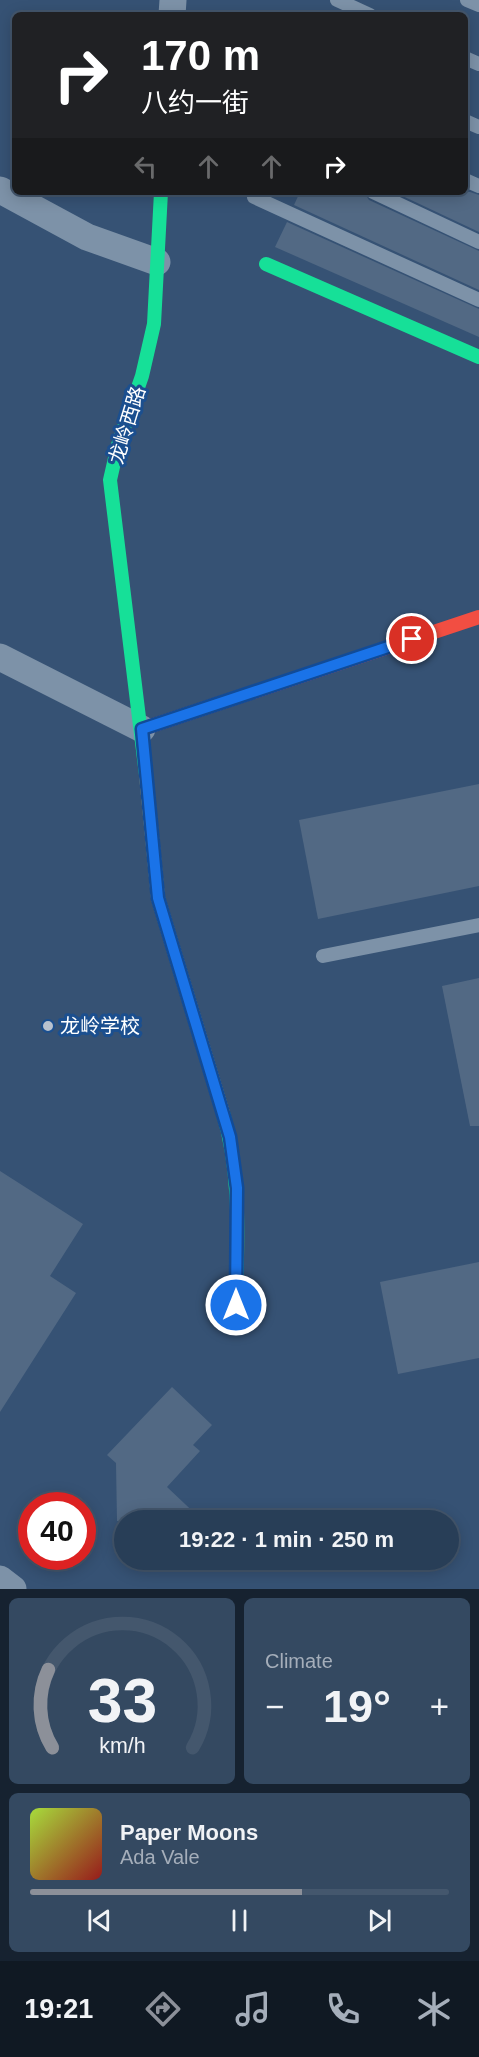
<!DOCTYPE html>
<html lang="en">
<head>
<meta charset="utf-8">
<style>
	body { margin:0; font-family:Helvetica,"Noto Sans SC",sans-serif; background:#344961; color:#f1f3f6; height:100vh; display:flex; flex-direction:column; font-size:22px; white-space:nowrap }
	* { box-sizing:border-box; margin:0 }
	p { font-size:20px; color:#a5aeba }
	.icon { flex:none; width:33px; height:33px; fill:none; stroke:currentColor; stroke-width:2; stroke-linecap:round; stroke-linejoin:round }
	.map { position:relative; height:1589px; overflow:hidden }
	.side { display:flex; flex-direction:column; gap:9px; padding:9px; background:#162230; flex:1 }
	.side>* { flex:none }
	.banner { position:absolute; left:12px; top:12px; width:456px; height:183px; border-radius:9px; box-shadow:0 3px 15px #0003,0 0 0 2px #44576d; background:#202124; color:#fff; overflow:hidden }
	.speed { position:absolute; left:18px; top:1492px; display:flex; gap:12px; font-size:30px; font-weight:700; text-align:center }
	.speed>* { display:grid; place-content:center; width:78px; height:78px; border-radius:50%; background:#283e57; box-shadow:0 3px 15px #0003,0 0 0 2px #44576d; line-height:1 }
	.speed .limit { border:9px solid #d22; background:#fff; color:#111 }
	.pin { position:absolute; display:grid; place-items:center; width:51px; height:51px; color:#fff; margin:-26px; border:3px solid #fff; border-radius:50%; box-shadow:0 2px 6px #0007 }
	.me { position:absolute; width:66px; margin:-33px; rotate:0deg; stroke-linejoin:round; filter:drop-shadow(0 0 4px #0008) }
	.turn { display:flex; align-items:center; gap:21px; height:126px; padding:0 30px; font-size:27px }
	.turn .icon { width:78px; height:78px; stroke-width:2.5 }
	.turn b { display:block; font-size:42px; line-height:51px }
	.lanes { display:flex; align-items:center; height:57px; padding:0 30px; background:#0003; justify-content:center; gap:30px; direction:ltr }
	.lanes .off { opacity:.35 }
	.big { font-size:45px; font-weight:800; line-height:1.1 }
	.side .tile { flex:1; display:flex; flex-direction:column; justify-content:center; gap:9px; min-width:0; padding:0 21px; border-radius:9px; background:#344961 }
	.side .dial { align-items:center; gap:0 }
	.dial svg { height:156px; overflow:visible; fill:none; stroke:#44576d; stroke-width:7; stroke-linecap:round; text-anchor:middle }
	.dial text { fill:#f1f3f6; stroke:none }
	.song { display:flex; align-items:center; gap:18px }
	.cover { width:72px; height:72px; border-radius:9px; background:linear-gradient(135deg,hsl(80 70% 55%),hsl(0 70% 35%)) }
	.played { height:6px; border-radius:3px; background:linear-gradient(90deg,#8c9099 65%,#44576d 65%) }
	.keys { display:flex; justify-content:space-around; direction:ltr }
	.heat { display:flex; justify-content:space-between; align-items:center; font-size:33px; direction:ltr }
	.side .tiles { flex:1; display:grid; gap:9px; grid-template-columns:1fr 1fr }
	.tile:last-child { grid-column:span 2 }
	.trip { position:absolute; left:114px; top:1510px; width:345px; height:60px; border-radius:30px; background:#283e57; box-shadow:0 3px 15px #0003,0 0 0 2px #44576d; font-weight:800; line-height:60px; text-align:center }
	.menu { display:flex; height:96px; justify-content:space-around; align-items:center; background:#101923; color:#a5aeba }
	.menu .icon { width:42px; height:42px }
	.menu .current { color:#8c9099 }
	.menu b { font-size:27px; color:#f1f3f6 }
	.map>svg:first-child { display:block }
	.building { fill:#526984 }
	.lines { fill:none; stroke-linecap:round; stroke-linejoin:round }
	.lane { stroke:#7d92a8; stroke-width:14 }
	.street { stroke:#7d92a8; stroke-width:27 }
	.fast { stroke:#16e098; stroke-width:14 }
	.slow { stroke:#ffcf43; stroke-width:14 }
	.jam { stroke:#f24e42; stroke-width:14 }
	.route-casing { stroke:#114b97; stroke-width:15 }
	.route { stroke:#1a73e8; stroke-width:10 }
	.poi-dot { fill:#b9c2ce; stroke:#1b4f8f; stroke-width:2 }
	.labels { text-anchor:middle; dominant-baseline:central; stroke-width:6; stroke-linejoin:round; paint-order:stroke }
	.street-label { font-size:20px; fill:#fff; stroke:#1b4f8f }
	.poi-label { font-size:20px; fill:#fff; stroke:#1b4f8f; text-anchor:start }
</style>
</head>
<body>
<div class="map">
<svg width="479" height="1589" viewBox="0 0 479 1589">
	<rect width="100%" height="100%" fill="#365274"/>
	<g class="building">
		<polygon points="300,192 364,192 369,200 479,251 479,290 294,205"/>
		<polygon points="394,192 470,192 479,195 479,232"/>
		<polygon points="287,222 479,309 479,337 275,247"/>
		<polygon points="479,784 479,886 318,919 299,820"/>
		<polygon points="479,978 479,1126 470,1126 442,986"/>
		<polygon points="0,1171 83,1224 50,1276 76,1293 0,1412"/>
		<polygon points="479,1262 479,1358 398,1374 380,1282"/>
		<polygon points="172,1387 212,1425 193,1445 200,1451 167,1487 203,1521 117,1521 116,1463 107,1455"/>
	</g>
	<g class="lines">
		<g class="lane">
			<polyline points="337,0 370,15"/>
			<polyline points="467,0 479,5"/>
			<polyline points="465,58 479,64"/>
			<polyline points="465,121 479,127"/>
			<polyline points="465,180 479,186"/>
			<polyline points="373,192 479,242"/>
			<polyline points="254,197 479,300"/>
			<polyline points="323,956 479,925"/>
		</g>
		<g class="street">
			<polyline points="172,15 173,0"/>
			<polyline points="0,190 87,237 157,262"/>
			<polyline points="0,657 142,729"/>
			<polyline points="0,1579 13,1589"/>
		</g>
		<g class="fast">
			<polyline points="266,264 479,357"/>
			<polyline points="146,775 110,480 118,445 142,376 154,324 161,192"/>
			<path d="M223,1113C242,1176 237,1241 236,1305"/>
		</g>
		<polyline class="slow" points="146,775 158,898 223,1113"/>
		<polyline class="jam" points="142,729 479,617"/>
	</g>
	<g class="lines">
		<defs>
			<polyline id="route" points="236,1305 237,1188 230,1137 158,898 142,729 412,639"/>
		</defs>
		<use href="#route" class="route-casing"/>
		<use href="#route" class="route"/>
	</g>
	<circle class="poi-dot" cx="48" cy="1026" r="6"/>
	<g class="labels">
		<g class="street-label">
			<text transform="translate(127 425) rotate(-73)">龙岭西路</text>
		</g>
		<g class="poi-label">
			<text x="60" y="1026">龙岭学校</text>
		</g>
	</g>
</svg>
<div class="speed"><div class="limit">40</div></div>
<div class="pin" style="left:412px;top:639px;background:#d93025"><svg class="icon" aria-label="arrive" viewBox="0 0 24 24"><path d="M6 21V4h12l-3 4 3 4H6"/></svg></div>
<svg class="me" style="left:236px;top:1305px" viewBox="-20 -20 40 40"><circle r="17" fill="#1a73e8" stroke="#fff" stroke-width="3"/><path d="M0-11L8 9 0 5-8 9z" fill="#fff"/></svg>
<div class="trip">19:22 · 1 min · 250 m</div>
<div class="banner">
<div class="turn"><svg class="icon" aria-label="right" viewBox="0 0 24 24"><path d="M7 20v-9h11M14 6l5 5-5 5"/></svg><div><b>170 m</b>八约一街</div></div>
<div class="lanes"><svg class="icon off" aria-label="left" viewBox="0 0 24 24"><path d="M17 20v-9H6M10 6l-5 5 5 5"/></svg><svg class="icon off" aria-label="ahead" viewBox="0 0 24 24"><path d="M12 20V5M6 11l6-6 6 6"/></svg><svg class="icon off" aria-label="ahead" viewBox="0 0 24 24"><path d="M12 20V5M6 11l6-6 6 6"/></svg><svg class="icon" aria-label="right" viewBox="0 0 24 24"><path d="M7 20v-9h11M14 6l5 5-5 5"/></svg></div>
</div>
</div>
<section class="side">
<div class="tiles">
<div class="tile dial"><svg viewBox="0 0 100 80">
<path d="M14 69A42 42 0 1 1 86 69"/>
<path d="M14 69A42 42 0 0 1 12 29" stroke="#8c9099"/>
<text x="50" y="56" font-size="32" font-weight="700">33</text>
<text x="50" y="72" font-size="11">km/h</text>
</svg></div>
<div class="tile"><p>Climate</p>
<div class="heat"><a>−</a><b class="big">19°</b><a>+</a></div>
</div>
<div class="tile">
<div class="song"><i class="cover"></i><div><b>Paper Moons</b><p>Ada Vale</p></div></div>
<div class="played"></div>
<div class="keys"><svg class="icon" aria-label="previous" viewBox="0 0 24 24"><path d="M18 5L8 12l10 7zM5 5v14"/></svg><svg class="icon" aria-label="pause" viewBox="0 0 24 24"><path d="M8 5v14M16 5v14"/></svg><svg class="icon" aria-label="next" viewBox="0 0 24 24"><path d="M6 5l10 7-10 7zM19 5v14"/></svg></div>
</div>
</div>
</section>
<nav class="menu">
<b>19:21</b>
<svg class="icon current" aria-label="directions" viewBox="0 0 24 24"><path d="M12 3l9 9-9 9-9-9zM9 14v-3h6M13 9l2 2-2 2"/></svg>
<svg class="icon" aria-label="music" viewBox="0 0 24 24"><path d="M9 18V5l10-2v13"/><circle cx="6" cy="18" r="3"/><circle cx="16" cy="16" r="3"/></svg>
<svg class="icon" aria-label="phone" viewBox="0 0 24 24"><path d="M5 4h4l2 5-3 2q2 4 5 5l2-3 5 2v4C11 20 4 13 5 4z"/></svg>
<svg class="icon" aria-label="climate" viewBox="0 0 24 24"><path d="M12 3v18M4 7l16 10M4 17L20 7"/></svg>
</nav>
</body>
</html>
